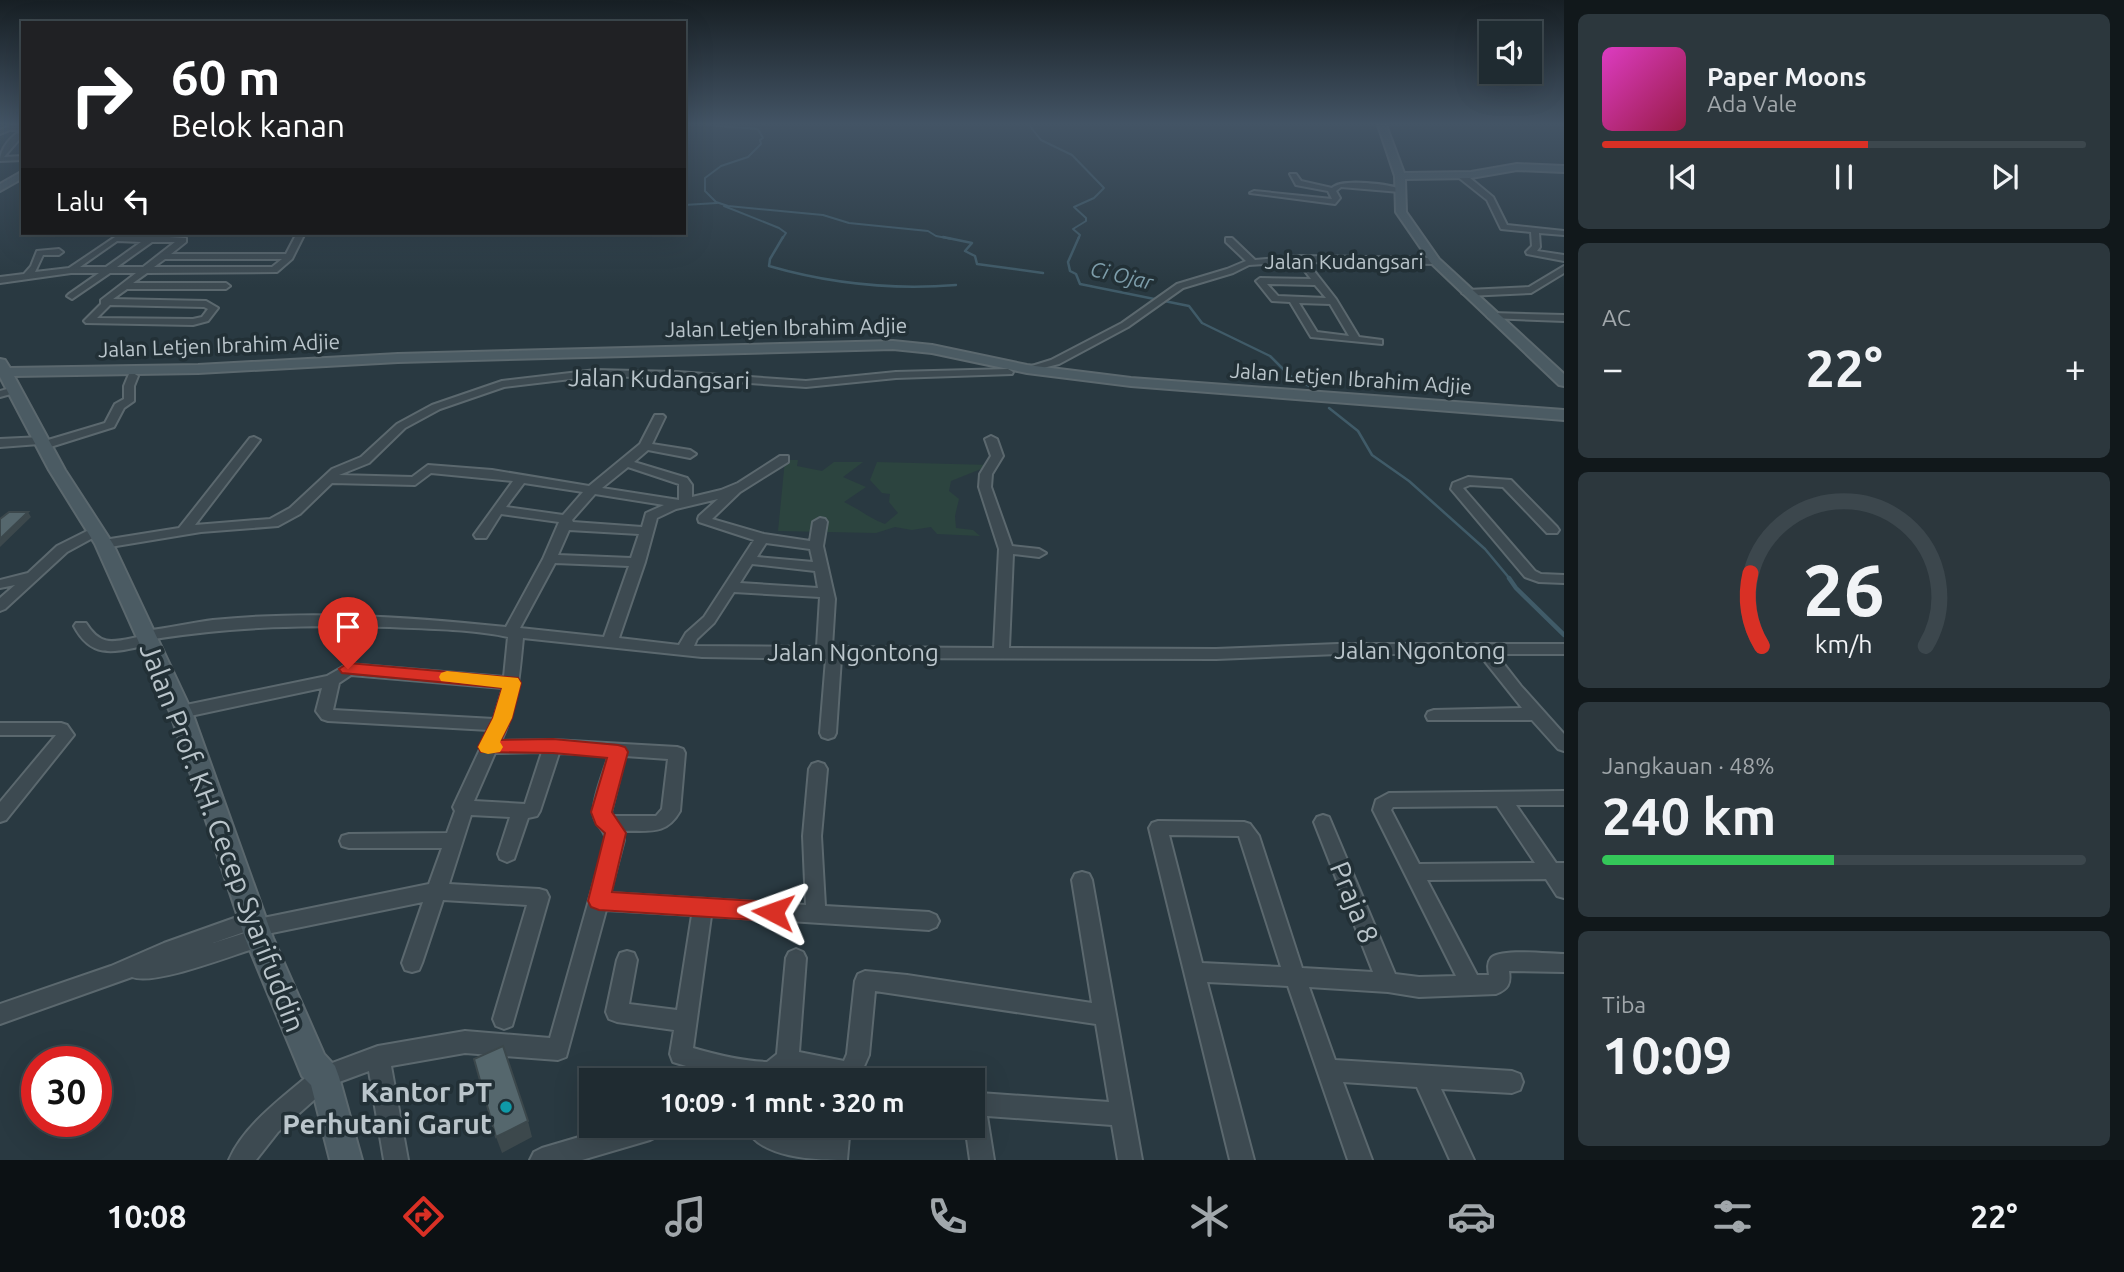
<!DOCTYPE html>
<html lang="id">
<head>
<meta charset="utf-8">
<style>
	body { margin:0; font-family:Ubuntu,sans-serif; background:#2c373d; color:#f1f3f6; height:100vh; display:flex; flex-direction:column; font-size:26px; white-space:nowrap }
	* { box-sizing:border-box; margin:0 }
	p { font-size:23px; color:#a1a7ab }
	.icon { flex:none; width:38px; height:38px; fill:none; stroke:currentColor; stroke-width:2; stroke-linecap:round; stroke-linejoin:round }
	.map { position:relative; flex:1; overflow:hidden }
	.drawer { display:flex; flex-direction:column; gap:14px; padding:14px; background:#11181b; width:560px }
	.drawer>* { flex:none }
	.banner { position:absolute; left:21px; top:21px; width:665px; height:214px; border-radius:0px; box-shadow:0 7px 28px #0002,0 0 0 2px #3c474d; background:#202124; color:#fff; overflow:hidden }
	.fabs { position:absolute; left:1479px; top:21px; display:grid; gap:14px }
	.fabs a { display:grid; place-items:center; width:63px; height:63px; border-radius:0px; background:#1f2b31; box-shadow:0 7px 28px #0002,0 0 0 2px #3c474d; font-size:35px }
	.speed { position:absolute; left:21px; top:1046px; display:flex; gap:14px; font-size:35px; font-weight:700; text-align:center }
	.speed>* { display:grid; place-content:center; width:91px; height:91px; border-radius:50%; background:#1f2b31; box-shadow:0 7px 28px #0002,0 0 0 2px #3c474d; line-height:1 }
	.speed .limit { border:10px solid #d22; background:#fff; color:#111 }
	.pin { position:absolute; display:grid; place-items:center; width:60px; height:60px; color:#fff; margin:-72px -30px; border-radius:50% 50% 50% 0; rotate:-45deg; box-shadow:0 0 7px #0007 }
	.pin .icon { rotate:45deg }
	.me { position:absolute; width:77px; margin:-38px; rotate:274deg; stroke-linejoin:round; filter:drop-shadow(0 0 5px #0008) }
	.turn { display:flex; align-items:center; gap:24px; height:147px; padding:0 35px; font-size:32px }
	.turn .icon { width:91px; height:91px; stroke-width:2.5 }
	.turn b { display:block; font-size:49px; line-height:60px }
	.then { display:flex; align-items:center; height:66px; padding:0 35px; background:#0003; gap:14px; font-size:26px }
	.big { font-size:52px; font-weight:600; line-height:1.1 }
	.drawer .widget { flex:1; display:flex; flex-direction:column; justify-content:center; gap:10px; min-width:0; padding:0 24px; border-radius:10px; background:#2c373d }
	.drawer .dial { align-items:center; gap:0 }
	.dial svg { height:182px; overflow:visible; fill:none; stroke:#3c474d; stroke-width:7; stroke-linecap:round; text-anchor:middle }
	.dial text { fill:#f1f3f6; stroke:none }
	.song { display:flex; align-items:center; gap:21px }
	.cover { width:84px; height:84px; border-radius:10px; background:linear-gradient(135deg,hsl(310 70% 55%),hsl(340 70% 35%)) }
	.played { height:7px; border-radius:4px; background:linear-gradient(90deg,#d93025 55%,#3c474d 55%) }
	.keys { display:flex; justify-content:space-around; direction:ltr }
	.heat { display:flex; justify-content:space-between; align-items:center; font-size:38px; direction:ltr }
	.charge { height:10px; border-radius:5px; background:linear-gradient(90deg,#34c759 48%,#3c474d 0) }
	.trip { position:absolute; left:579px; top:1068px; width:406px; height:70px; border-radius:0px; background:#1f2b31; box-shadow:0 7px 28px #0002,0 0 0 2px #3c474d; font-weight:600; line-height:70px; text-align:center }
	.tab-bar { display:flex; height:112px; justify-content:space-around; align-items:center; background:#0c1114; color:#a1a7ab }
	.tab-bar .icon { width:49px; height:49px }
	.tab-bar .selected { color:#d93025 }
	.tab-bar b { font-size:32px; color:#f1f3f6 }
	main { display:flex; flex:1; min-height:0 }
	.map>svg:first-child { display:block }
	.green { fill:#2c443f }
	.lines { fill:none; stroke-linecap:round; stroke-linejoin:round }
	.stream-far2 { stroke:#405b68; stroke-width:2 }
	.stream-far1 { stroke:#405b68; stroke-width:2.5 }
	.stream { stroke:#405b68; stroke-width:4.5 }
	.street-casing { stroke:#5b686e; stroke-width:4 }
	.secondary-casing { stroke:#5b686e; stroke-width:4 }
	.street { fill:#3d4a51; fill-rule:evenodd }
	.secondary { fill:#4b5b63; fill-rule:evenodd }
	.shaded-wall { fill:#3c484c }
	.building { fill:#55676d; stroke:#3c484c; stroke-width:2 }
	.route { fill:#d93025; stroke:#8d1f18; stroke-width:2 }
	.slow { fill:#f59e0b }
	.culture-dot { fill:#0f9aa8; stroke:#223036; stroke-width:2.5 }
	.labels { text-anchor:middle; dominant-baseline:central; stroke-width:7; stroke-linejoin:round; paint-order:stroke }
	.far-street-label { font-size:21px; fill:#bac5cb; stroke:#223036 }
	.far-water-label { font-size:21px; font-style:italic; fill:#7d9daa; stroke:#223036 }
	.street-label { font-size:24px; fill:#bac5cb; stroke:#223036 }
	.near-street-label { font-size:28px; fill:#bac5cb; stroke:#223036 }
	.near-poi-label { font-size:28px; font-weight:bold; fill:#bac5cb; stroke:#223036; text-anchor:end }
</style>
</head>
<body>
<main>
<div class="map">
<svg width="1564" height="1160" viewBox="0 0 1564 1160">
	<rect width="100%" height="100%" fill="#293941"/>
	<path class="green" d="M785,460H798L797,466L822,471L834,462H863L843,477L866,487L844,502C859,509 869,518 885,524L898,513L889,502L890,494L882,493L870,480L877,462L991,465L951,481L949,491L959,499L955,516L956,528L973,530L980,536L937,534L931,527L912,530L895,527L876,533L778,531Z"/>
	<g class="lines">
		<g class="stream-far2">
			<polyline points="706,125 758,129 763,138 760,140 761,144 748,157 721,166 705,178 705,191 716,202 728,206 823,215 849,223 928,231 936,236 952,239"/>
			<polyline points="1029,125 1041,140 1072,155 1104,188 1094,198 1074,207 1086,218 1086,221 1073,229 1080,235 1078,239"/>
			<polyline points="684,205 717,203"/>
			<polyline points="724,206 779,228 786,233 782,239"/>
		</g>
		<g class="stream-far1">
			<path d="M783,237L770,259L769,266C831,284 892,290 956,285"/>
			<polyline points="943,237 972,243 965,251 975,256 977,264 1043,273"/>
			<polyline points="1079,237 1068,262 1070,271 1076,274 1080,284 1189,306 1202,323 1270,356 1289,375 1316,390"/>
			<polyline points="1329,408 1358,431 1372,455 1409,481 1485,549 1510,579"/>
		</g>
		<polyline class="stream" points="1509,578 1516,588 1564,635"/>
		<defs>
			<g id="street">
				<polygon points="9,126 23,126 23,130 10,130 0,134 0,130"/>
				<path d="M23,131V135L4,157L23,156V160L0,161C0,150 11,134 23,131Z"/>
				<polygon points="1458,173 1464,173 1493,197 1507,225 1564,231 1564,235 1539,233 1540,247 1537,251 1564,255 1564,261 1527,254 1526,252 1532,246 1531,232 1501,229 1487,200 1458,177"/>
				<path d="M1290,174H1296L1301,181L1332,188C1341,178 1391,184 1404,190L1400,192L1341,187L1336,191L1340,198L1335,204L1250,193L1254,191L1332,199L1328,191L1296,185Z"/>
				<path d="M297,233H305L292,259L277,272L147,273L133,283H226L230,286L226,289H127L113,299L206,301L218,308L208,321L193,325L86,323L84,321L101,304V300L136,273H110L72,299L67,296L69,294L99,273H71L0,283V277L24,274L31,266L37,251L59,249L63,252L59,255H43L35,272L69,268L115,237L152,236L186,238V242L171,254H286ZM117,241L141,242L106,267H80ZM152,242H175L143,267H117ZM165,259H282L272,267H154ZM110,305L204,307L208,309L202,317L193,319L97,318Z"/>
				<path d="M1226,238H1232L1255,260L1300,256L1435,258L1439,261L1435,264L1307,262L1336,299L1359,337L1382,340V344L1311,337L1290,302L1272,301L1256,281L1260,278L1311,279L1298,262L1249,265L1233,273L1183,288L1128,327L1059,364L1027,372L1022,369L1051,360L1122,323L1177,284L1227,269L1246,261L1226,242ZM1267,284L1315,285L1326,298L1278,296ZM1299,303L1330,304L1349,336L1317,332Z"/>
				<polygon points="1564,266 1564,273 1531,293 1467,296 1462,293 1467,290 1529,287"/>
				<polygon points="1492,313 1564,315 1564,321 1489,318 1487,316"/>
				<path d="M1008,369L1013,372L1012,374L896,378L806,387L677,378L596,376L504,387L440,409L405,428L369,463L339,475L412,477L428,465L492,470L589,486L640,444L655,415H663L665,417L652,444L690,450L696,454L690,458L648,450L634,462L687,478L692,485V497L721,490L738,483L780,456H788V462L740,492L712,519L764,534L810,541L813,522L820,518L825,519L827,522L823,546L835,599L832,647L994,648L999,549L979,487L980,474L991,456L985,439L991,436L997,439L1003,456L992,474L991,487L1012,546L1039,549L1046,553L1039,557L1013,554L1009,648L1216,649L1338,644H1564V654H1496L1521,686L1564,734V751L1558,749L1532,720H1428L1426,716L1428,712L1434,710L1522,708L1479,654H1338L1216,659L841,658L836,733L834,737L828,739L822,737L820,733L826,659L702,657L523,638C519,678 518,703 501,741L553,740L677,747L683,749L685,753L680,811C666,836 649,830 623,831L624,840L610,893L806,905L803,836L809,769L812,764L818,762L824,764L827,769L821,836L825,906L929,912L936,915L939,921L936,927L929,930L711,916L693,1048C717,1055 742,1061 767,1062L777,1054L786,958L789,952L796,949L803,952L806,958L799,1052L844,1061L847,1054L855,981L858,974L865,971L907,975L1092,1003L1072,880L1075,874L1082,872L1089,874L1092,880L1142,1160H1118L1112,1125L987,1116L994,1160H970L965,1125H973V1095L980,1093L1109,1102L1096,1024L875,991L869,1055L858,1080H827L788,1072L781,1080H732L673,1062L670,1054L674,1030L617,1022L609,1019L606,1012L617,960L620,953L627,951L634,953L637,960L629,1004L677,1010L692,915L606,910L566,1057L558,1060L465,1053L391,1066L408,1160H384L369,1071L331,1085L278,1132L256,1160H229C244,1124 287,1094 316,1069L324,1066L378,1046L465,1031L550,1038L606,840C605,829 596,826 594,816C591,803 605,769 609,755L559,753L540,811L537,816L528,818L514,859L507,862L500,859L498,854L510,817L471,815L449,884L539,889L546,891L549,897L512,1026L504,1029L496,1026L493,1019L527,905L443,900L422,963L419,970L412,972L405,970L402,963L423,902L267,934L269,938L266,944L259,947C232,955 155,986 132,977L0,1024V1004L111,966L164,943L254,911L261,914L263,918L429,884L442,848H349L342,846L340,841L342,836L349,834L447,833L455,811L453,807L489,730L328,721L322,719L316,711L322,688L181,718L175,716L173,712L175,708L181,706L327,676L348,664L504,677L508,637C470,629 429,629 390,627C308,625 236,626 154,639L152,644L147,645C115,652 92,660 74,626L76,623H86C101,647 113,642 138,637L140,633L145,631C168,628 191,623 213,620C310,610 409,617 506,627L543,559L559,522L501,514L486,538H476L474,535L513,481L431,473L415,485L332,483L300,514L278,526L201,532L104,548L99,547L97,544L99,541L104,540L179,528L250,438L254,437L260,440L195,525L270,519L290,508L332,469L361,457L397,424L432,405L502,381L596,370L677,372L806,381L896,372ZM628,467L679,484V500L602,488ZM524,483L583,492L563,515L506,507ZM595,494L664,505L646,513L642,527L573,522L572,520ZM718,499L699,516L698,519L699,522L754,540L704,617L686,633L679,645L619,638L645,562L657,518L676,509ZM569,530L639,534L631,558L558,555ZM766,543L810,549L813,562L757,557ZM555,563L629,566L604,637L520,628ZM752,564L815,571L818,588L740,583ZM734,592L820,597L817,647L694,646L697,639L714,623ZM351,675L503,688L494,719L333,710L339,683ZM542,752L525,804L474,801L495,753ZM625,756L668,759L662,809L656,816H612L611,812ZM247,931L248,932L213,943Z"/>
				<polygon points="133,373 138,376 134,386 134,401 124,408 114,427 44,449 40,447 39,444 0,447 0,439 42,437 48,440 105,423 115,404 124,399 124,386 129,374"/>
				<polygon points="14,387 18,388 18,392 0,397 0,391"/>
				<polygon points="1468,477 1511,480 1557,527 1559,530 1557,533 1547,533 1503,487 1470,485 1463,488 1535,571 1541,574 1564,575 1564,583 1539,582 1525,577 1451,489 1453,483"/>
				<polygon points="95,527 102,531 100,534 67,552 5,609 0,611 0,598 15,585 0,588 0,580 28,573 57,546"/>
				<polygon points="0,723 61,723 67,725 74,735 6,820 0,822 0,802 56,735 0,735"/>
				<path d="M1564,791V805H1516L1556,863H1564V898L1557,896L1546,879L1427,880L1477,975H1489C1488,969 1487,963 1491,958C1500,948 1550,954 1564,954V972L1509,971C1511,984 1508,989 1496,994L1419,997L1388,992L1309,987L1335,1060L1512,1071L1520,1074L1523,1082L1520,1090L1512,1093L1441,1089L1474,1160H1450L1417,1087L1343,1082L1372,1160H1348L1288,986L1207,982L1254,1160H1230L1149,828L1152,823L1158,821L1244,822L1250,824L1259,836L1302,968L1373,972L1314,822L1317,817L1323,815L1329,817L1395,974L1419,977L1456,976L1373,810L1376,800L1389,793ZM1497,806L1535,863L1419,864L1391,810L1393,807ZM1169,835L1239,836L1281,967L1202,963Z"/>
				<polygon points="620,1125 661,1125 662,1128 658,1136 650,1140 582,1160 530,1160 534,1152 542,1148"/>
				<path d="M744,1125H774L793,1132L825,1137L826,1125H850L847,1160C816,1160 758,1159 744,1125Z"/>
			</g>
			<g id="secondary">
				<polygon points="1378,125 1386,125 1404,173 1471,172 1517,164 1564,166 1564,172 1517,170 1471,178 1405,179 1406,212 1439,259 1564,374 1564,386 1559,385 1431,263 1396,212 1395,176"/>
				<polygon points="23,171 23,178 0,191 0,184"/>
				<polygon points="893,341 932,345 1027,365 1131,378 1564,410 1564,420 1131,386 1027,373 932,353 893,349 398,362 198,373 14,376 65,470 113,544 192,712 273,938 324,1054 335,1066 339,1077 362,1160 330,1160 311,1085 302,1076 245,938 170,712 95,544 49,470 0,377 0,359 5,360 10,368 198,365 398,354"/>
			</g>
		</defs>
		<use href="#street" class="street-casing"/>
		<use href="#secondary" class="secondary-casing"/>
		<use href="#street" class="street"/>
		<use href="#secondary" class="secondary"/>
	</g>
	<g class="shaded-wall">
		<polygon points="28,512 31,517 0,547 0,539"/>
		<polygon points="528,1121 532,1137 502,1153 496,1137"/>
	</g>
	<g class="building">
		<polygon points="9,512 28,512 0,539 0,519"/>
		<polygon points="503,1046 528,1121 496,1137 474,1059"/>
	</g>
	<linearGradient id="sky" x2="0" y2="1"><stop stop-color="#171f24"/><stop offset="0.43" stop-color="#435465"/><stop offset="1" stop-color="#435465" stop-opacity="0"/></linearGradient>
	<rect width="1564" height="288" fill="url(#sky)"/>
	<polygon class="route" points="348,663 518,678 521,683 512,718 501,740 553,739 618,745 625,747 628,752 612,812 626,833 612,892 773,902 781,905 784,912 781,918 773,921 599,910 591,907 588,901 605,833 596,825 591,812 607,758 553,753 481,752 478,747 493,718 502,688 342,673 339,669"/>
	<polygon class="slow" points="447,671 518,678 521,683 512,718 500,742 503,747 500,752 488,754 481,752 478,747 493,718 502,688 441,681 439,677 441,673"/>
	<circle class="culture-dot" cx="506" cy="1107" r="7"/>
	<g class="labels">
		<g class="far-street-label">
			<text x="1344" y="261">Jalan Kudangsari</text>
			<text transform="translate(786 327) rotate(-1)">Jalan Letjen Ibrahim Adjie</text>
			<text transform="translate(219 345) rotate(-2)">Jalan Letjen Ibrahim Adjie</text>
			<text transform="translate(1351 378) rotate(4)">Jalan Letjen Ibrahim Adjie</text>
		</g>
		<g class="far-water-label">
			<text transform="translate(1122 275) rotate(13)">Ci Ojar</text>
		</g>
		<g class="street-label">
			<text transform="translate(659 379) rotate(1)">Jalan Kudangsari</text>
			<text x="1420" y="650">Jalan Ngontong</text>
			<text x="853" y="652">Jalan Ngontong</text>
		</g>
		<g class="near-street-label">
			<text transform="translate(223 837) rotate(69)">Jalan Prof. KH. Cecep Syarifuddin</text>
			<text transform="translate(1355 902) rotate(68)">Praja 8</text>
		</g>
		<g class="near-poi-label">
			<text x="492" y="1091">Kantor PT<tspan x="492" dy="32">Perhutani Garut</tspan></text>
		</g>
	</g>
</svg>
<div class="fabs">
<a><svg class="icon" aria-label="sound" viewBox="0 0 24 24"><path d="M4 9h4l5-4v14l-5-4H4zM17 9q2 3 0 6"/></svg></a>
</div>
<div class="speed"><div class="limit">30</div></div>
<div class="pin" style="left:348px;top:669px;background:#d93025"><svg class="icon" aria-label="arrive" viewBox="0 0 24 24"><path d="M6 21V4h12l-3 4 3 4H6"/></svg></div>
<svg class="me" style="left:773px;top:912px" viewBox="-20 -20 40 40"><path d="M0-17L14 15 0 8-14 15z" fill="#d93025" stroke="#fff" stroke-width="4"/></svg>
<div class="trip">10:09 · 1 mnt · 320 m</div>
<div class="banner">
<div class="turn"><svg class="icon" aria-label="right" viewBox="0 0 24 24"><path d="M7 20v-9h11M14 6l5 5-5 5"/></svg><div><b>60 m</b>Belok kanan</div></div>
<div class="then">Lalu<svg class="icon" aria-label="left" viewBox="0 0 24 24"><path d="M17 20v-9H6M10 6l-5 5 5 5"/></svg></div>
</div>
</div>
<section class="drawer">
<div class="widget">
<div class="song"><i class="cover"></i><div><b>Paper Moons</b><p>Ada Vale</p></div></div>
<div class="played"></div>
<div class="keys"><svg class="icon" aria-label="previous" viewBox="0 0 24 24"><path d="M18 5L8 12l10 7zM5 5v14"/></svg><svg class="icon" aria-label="pause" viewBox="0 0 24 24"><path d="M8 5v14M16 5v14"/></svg><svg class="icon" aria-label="next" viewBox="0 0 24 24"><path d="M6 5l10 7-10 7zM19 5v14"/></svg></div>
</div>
<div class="widget"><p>AC</p>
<div class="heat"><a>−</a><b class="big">22°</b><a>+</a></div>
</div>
<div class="widget dial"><svg viewBox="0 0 100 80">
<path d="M14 69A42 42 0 1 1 86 69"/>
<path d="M14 69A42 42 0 0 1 9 37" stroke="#d93025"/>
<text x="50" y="56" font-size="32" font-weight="700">26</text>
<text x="50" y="72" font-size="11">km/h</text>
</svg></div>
<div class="widget"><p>Jangkauan · 48%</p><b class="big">240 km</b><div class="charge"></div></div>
<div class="widget"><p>Tiba</p><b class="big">10:09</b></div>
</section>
</main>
<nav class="tab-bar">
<b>10:08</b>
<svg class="icon selected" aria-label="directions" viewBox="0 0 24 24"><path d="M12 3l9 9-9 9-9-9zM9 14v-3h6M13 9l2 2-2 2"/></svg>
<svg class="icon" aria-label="music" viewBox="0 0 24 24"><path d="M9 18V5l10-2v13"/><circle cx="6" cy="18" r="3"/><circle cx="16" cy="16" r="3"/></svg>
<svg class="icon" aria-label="phone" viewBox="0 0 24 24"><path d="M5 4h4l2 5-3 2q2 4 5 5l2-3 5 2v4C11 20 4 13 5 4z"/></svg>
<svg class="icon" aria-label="climate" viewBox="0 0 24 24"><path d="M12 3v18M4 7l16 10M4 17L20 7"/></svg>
<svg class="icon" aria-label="car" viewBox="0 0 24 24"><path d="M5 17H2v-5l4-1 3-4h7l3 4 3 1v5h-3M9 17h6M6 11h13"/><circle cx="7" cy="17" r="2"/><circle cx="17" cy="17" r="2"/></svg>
<svg class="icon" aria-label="filters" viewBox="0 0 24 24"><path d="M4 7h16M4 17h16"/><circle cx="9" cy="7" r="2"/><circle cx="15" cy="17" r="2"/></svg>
<b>22°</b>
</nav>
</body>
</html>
